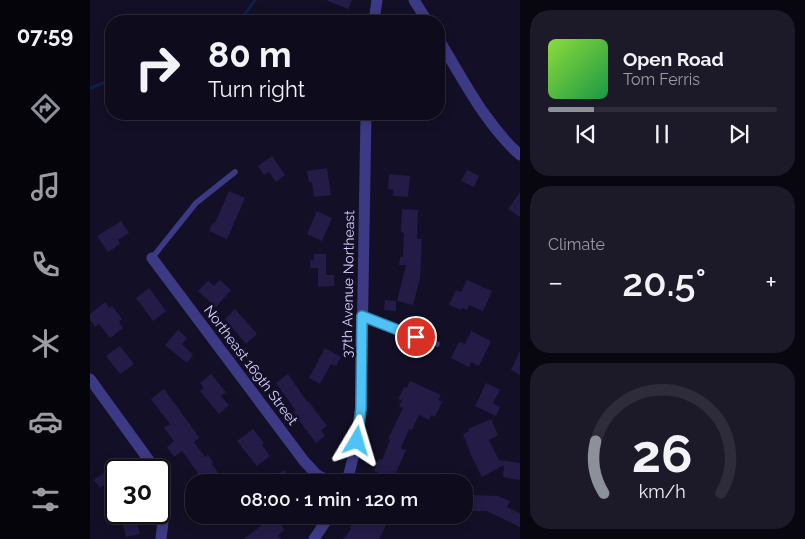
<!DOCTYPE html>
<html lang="en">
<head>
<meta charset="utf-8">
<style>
	body { margin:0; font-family:Raleway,sans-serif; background:#1c1929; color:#f1f3f6; height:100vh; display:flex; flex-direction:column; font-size:19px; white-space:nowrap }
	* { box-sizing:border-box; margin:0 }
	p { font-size:16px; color:#9b9ba3 }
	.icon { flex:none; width:28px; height:28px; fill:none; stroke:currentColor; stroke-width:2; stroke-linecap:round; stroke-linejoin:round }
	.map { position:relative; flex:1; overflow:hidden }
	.side { display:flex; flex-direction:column; gap:10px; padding:10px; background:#08060f; width:285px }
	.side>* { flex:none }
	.top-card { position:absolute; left:15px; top:15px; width:340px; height:105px; border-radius:20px; box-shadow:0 2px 12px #0003,0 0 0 1px #2e2b3b; background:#0e0b1c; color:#f1f3f6; overflow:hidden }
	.speed { position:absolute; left:15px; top:459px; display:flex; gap:10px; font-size:25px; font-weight:700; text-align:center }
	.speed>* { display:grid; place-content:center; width:65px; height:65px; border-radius:50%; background:#0e0b1c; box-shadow:0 2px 12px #0003,0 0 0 1px #2e2b3b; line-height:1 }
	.speed .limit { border:2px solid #111; border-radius:8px; background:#fff; color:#111 }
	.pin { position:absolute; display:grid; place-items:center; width:42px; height:42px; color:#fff; margin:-21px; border:2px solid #fff; border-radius:50%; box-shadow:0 1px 5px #0007 }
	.me { position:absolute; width:55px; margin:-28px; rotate:7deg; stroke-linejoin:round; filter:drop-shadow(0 0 4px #0008) }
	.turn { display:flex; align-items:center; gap:18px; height:105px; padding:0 20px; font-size:22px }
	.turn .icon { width:65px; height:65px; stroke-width:2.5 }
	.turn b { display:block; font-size:35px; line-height:42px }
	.big { font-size:38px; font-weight:600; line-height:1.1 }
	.side .widget { flex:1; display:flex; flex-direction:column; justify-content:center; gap:8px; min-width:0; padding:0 18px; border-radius:20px; background:#1c1929 }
	.side .dial { align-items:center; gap:0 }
	.dial svg { height:130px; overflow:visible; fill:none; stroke:#2e2b3b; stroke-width:7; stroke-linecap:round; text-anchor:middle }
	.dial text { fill:#f1f3f6; stroke:none }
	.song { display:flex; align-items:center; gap:15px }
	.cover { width:60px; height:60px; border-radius:8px; background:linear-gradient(135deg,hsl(90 70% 55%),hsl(140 70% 35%)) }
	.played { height:5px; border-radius:2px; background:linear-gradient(90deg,#8c9099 20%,#2e2b3b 20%) }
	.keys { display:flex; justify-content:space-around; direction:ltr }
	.heat { display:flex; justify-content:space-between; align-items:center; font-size:28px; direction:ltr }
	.trip { position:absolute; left:95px; top:474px; width:288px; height:50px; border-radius:20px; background:#0e0b1c; box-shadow:0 2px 12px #0003,0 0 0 1px #2e2b3b; font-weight:600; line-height:50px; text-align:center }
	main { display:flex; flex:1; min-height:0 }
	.menu { display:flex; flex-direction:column; width:90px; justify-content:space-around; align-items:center; background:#06040b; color:#9b9ba3 }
	.menu .icon { width:35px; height:35px }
	.menu .on { color:#8c9099 }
	.menu b { font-size:22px; color:#f1f3f6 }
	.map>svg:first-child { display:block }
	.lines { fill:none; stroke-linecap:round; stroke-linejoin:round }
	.stream { stroke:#0c2248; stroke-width:3 }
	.building { fill:#241b47 }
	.service { stroke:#3d3a85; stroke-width:5.5 }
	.minor { stroke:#3d3a85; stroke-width:11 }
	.route-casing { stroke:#337fa1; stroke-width:12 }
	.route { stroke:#4fc3f7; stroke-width:9 }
	.labels { text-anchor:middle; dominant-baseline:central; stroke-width:5; stroke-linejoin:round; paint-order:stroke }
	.street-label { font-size:14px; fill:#d9d4ff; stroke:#130f26 }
</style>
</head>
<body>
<main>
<nav class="menu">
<b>07:59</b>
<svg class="icon on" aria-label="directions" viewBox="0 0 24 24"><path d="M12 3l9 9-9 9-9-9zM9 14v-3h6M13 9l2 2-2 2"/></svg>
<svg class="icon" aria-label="music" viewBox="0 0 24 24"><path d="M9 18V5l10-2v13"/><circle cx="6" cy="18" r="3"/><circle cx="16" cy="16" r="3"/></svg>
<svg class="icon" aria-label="phone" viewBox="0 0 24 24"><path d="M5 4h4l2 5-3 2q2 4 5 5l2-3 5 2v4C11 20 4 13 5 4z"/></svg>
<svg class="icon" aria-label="climate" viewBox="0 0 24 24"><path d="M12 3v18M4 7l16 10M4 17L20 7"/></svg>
<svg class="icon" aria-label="car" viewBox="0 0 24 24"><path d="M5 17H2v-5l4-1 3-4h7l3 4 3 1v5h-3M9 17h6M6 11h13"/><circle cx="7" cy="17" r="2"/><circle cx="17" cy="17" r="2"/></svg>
<svg class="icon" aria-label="filters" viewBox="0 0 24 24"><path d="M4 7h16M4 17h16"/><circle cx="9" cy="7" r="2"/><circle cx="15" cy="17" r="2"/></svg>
</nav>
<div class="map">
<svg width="430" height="539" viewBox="0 0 430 539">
	<rect width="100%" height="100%" fill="#130f26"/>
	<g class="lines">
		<g class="stream">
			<polyline points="150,21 165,0"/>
			<polyline points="0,88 21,80"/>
		</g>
	</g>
	<g class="building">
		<polygon points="236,0 262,0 258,9"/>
		<polygon points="182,156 195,175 186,182 179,172 174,175 168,166"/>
		<polygon points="237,168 241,195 224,197 222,182 219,183 217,171"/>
		<polygon points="377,170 389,176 384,187 371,181"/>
		<polygon points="299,174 320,176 318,197 303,196 304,190 298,189"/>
		<polygon points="139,191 155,198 137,239 119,231 123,222 125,223"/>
		<polygon points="430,192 430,217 418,209"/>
		<polygon points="312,209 328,210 327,239 332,239 330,278 323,305 307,301 316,265 309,265 310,257 313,257 314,233 311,232"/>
		<polygon points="227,211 242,218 232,241 217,234"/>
		<polygon points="31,221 39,233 28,240 30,244 18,252 7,236"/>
		<polygon points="224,254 236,254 236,275 244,275 244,286 228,287 228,268 220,268 220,260 224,260"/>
		<polygon points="130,280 141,290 126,307 108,291 118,281 124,286"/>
		<polygon points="377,280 402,291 393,311 379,305 377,310 372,308 371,310 359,305 366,290 371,292"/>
		<polygon points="59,288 76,311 63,321 46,298"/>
		<polygon points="295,300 306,301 306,311 294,310"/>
		<polygon points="15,302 19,308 22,306 32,319 29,322 33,328 20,338 9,324 5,327 0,320 0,314"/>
		<polygon points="145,309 167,334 156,344 135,319"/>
		<polygon points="88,330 97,338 92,344 103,355 97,363 75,345"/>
		<polygon points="381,331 401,341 389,366 381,362 379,367 361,358 369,342 375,344"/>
		<polygon points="30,346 44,364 30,374 16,356"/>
		<polygon points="235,348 251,357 246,366 241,364 230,384 219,378"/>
		<polygon points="430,351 430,375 421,370"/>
		<polygon points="121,374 136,392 131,396 139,405 129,414 110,391 114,388 110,383"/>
		<polygon points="198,374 217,402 218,401 237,426 231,430 235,436 226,443 203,412 206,411 186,383"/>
		<polygon points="320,381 351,395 348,400 352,402 345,417 341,415 339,420 329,415 322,430 319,429 311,448 316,450 302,482 293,482 296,476 284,471 289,459 292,460 300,440 298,439 313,408 309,406 312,400 308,399 314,387 317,388"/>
		<polygon points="396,383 410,390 403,403 410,407 406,416 385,406"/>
		<polygon points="74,389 109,437 104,442 115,457 118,455 123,462 121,463 133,479 128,482 114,482 92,451 84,457 77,447 84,441 74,428 80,424 61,399"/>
		<polygon points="401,419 408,435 399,440 409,460 430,463 430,480 413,477 414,465 392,477 381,455 373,434 379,431 378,429"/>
		<polygon points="163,429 174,443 172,445 180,456 167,466 147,441"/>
		<polygon points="23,466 26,471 26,494 18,482 10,488 4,480"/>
		<polygon points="194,470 204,482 177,482"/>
		<polygon points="380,495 408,496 420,501 417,507 430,513 430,527 397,511 380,511"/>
		<polygon points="30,512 44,512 50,534 36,537"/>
		<polygon points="270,515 293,515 300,518 289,539 253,539 261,529 260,528 265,517 268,519"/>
		<polygon points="185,518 195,530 188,535 191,539 154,539 179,519 180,522"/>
	</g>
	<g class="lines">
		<g class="service">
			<polyline points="62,258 106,203 145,172"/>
			<polyline points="272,316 347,344"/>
		</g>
		<g class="minor">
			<polyline points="324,0 337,21"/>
			<polyline points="284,21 287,0"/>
			<path d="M349,40C373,79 395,124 430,155"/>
			<polyline points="62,258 214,461 227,475 241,482"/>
			<polyline points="0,379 66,470"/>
			<path d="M69,476C78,493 73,520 71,539"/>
			<polyline points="257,482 267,441 271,408 276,114"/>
			<polyline points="224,539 240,515"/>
		</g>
	</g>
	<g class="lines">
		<defs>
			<polyline id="route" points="267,441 271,408 272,316 326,337"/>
		</defs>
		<use href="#route" class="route-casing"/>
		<use href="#route" class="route"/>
	</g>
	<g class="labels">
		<g class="street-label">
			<text transform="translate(258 284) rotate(-89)">37th Avenue Northeast</text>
			<text transform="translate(161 365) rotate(53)">Northeast 169th Street</text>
		</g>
	</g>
</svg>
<div class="speed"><div class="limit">30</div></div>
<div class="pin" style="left:326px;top:337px;background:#d93025"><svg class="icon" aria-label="arrive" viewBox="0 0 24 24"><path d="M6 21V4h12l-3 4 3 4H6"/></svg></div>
<svg class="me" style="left:267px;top:441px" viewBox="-20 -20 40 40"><path d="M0-17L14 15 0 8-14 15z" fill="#4fc3f7" stroke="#fff" stroke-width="4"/></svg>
<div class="trip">08:00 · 1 min · 120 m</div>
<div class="top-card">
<div class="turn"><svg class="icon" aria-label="right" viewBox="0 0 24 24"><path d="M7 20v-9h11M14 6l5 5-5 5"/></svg><div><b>80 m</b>Turn right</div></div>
</div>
</div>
<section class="side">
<div class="widget">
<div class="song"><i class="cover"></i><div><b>Open Road</b><p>Tom Ferris</p></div></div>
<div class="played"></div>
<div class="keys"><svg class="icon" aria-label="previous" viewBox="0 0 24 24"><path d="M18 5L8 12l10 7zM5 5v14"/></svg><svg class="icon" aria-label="pause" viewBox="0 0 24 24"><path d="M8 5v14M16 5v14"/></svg><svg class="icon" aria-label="next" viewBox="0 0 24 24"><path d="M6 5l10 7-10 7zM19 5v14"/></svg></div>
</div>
<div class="widget"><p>Climate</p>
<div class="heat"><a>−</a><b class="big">20.5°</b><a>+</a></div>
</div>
<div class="widget dial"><svg viewBox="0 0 100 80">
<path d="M14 69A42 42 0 1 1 86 69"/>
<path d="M14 69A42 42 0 0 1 9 37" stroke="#8c9099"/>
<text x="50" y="56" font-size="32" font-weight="700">26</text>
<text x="50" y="72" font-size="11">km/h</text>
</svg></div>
</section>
</main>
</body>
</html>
